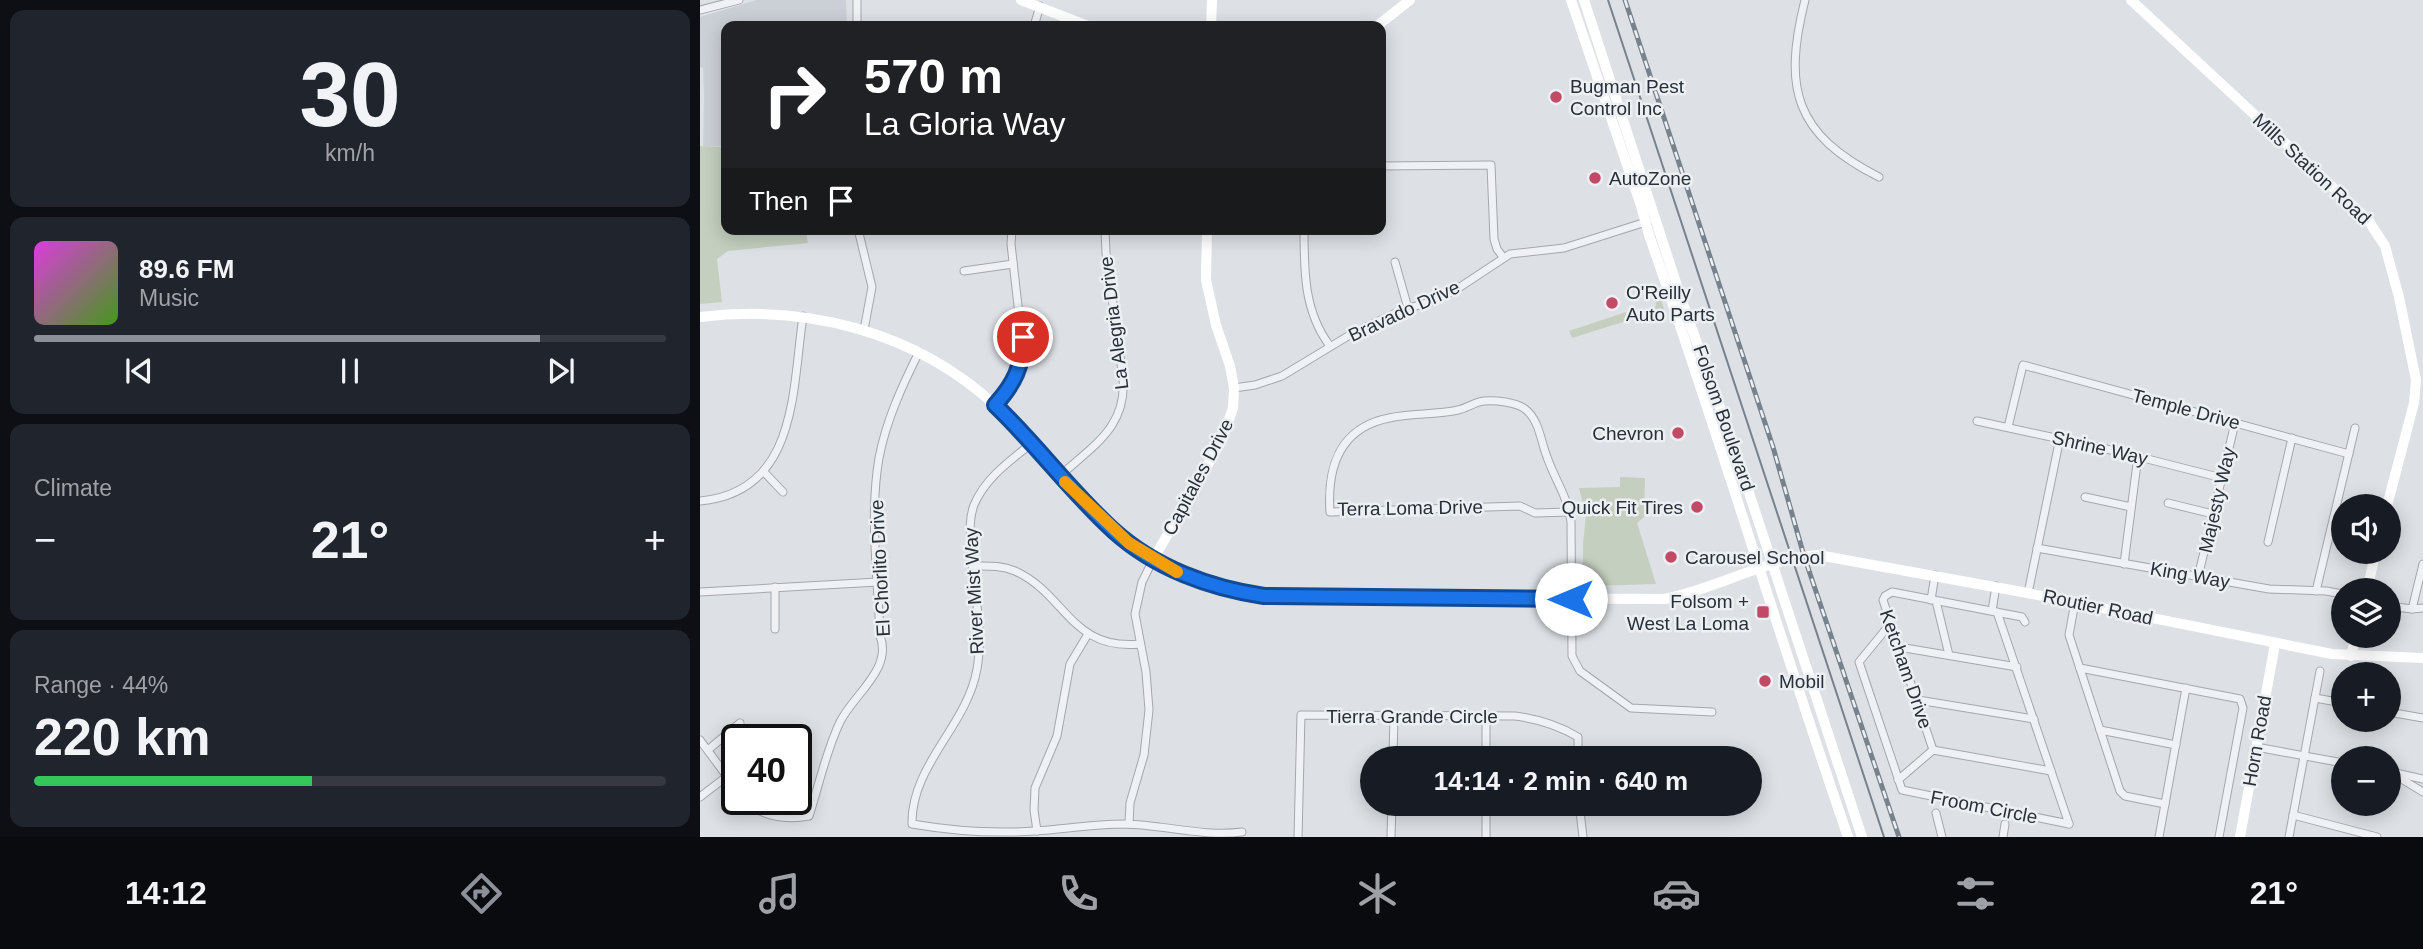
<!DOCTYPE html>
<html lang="en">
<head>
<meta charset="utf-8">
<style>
	body { margin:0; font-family:Helvetica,sans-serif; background:#20242c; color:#f1f3f6; height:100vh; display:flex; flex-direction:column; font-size:26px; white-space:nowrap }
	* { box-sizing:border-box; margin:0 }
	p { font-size:23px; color:#9ea1a6 }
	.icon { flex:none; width:38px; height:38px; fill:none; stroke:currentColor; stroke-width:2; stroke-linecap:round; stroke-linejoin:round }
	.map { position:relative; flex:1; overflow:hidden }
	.panel { display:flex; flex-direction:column; gap:10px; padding:10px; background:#0d0f14; width:700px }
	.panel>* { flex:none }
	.banner { position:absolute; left:21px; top:21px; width:665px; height:214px; border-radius:14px; box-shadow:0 4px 18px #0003; background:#202124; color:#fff; overflow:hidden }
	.tools { position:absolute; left:1631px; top:494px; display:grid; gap:14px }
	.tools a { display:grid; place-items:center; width:70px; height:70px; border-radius:50%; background:#171b24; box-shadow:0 4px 18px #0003; font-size:35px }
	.speed { position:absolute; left:21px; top:724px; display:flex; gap:14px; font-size:35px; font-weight:700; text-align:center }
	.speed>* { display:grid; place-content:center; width:91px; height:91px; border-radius:50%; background:#171b24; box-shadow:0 4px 18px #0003; line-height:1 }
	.speed .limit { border:4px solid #111; border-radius:10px; background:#fff; color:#111 }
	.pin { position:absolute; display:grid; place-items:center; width:60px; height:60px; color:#fff; margin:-30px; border:4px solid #fff; border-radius:50%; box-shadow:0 2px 7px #0007 }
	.me { position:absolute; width:77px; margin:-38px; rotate:270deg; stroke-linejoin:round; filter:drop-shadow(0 0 5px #0008) }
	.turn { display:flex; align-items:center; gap:24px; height:147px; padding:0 28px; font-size:32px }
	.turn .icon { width:91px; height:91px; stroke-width:2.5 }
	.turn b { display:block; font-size:49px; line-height:60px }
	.then { display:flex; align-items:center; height:66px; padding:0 28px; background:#0003; gap:14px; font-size:26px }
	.big { font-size:52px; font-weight:800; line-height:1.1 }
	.panel .widget { flex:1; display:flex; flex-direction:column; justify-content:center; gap:10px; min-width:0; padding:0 24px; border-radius:14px; background:#20242c }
	.panel .dial { align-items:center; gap:0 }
	.dial b { font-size:91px; line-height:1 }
	.song { display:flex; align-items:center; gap:21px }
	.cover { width:84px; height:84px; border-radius:10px; background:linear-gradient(135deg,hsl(300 70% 55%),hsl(100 70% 35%)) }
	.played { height:7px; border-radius:4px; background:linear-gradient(90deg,#8c9099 80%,#363941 80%) }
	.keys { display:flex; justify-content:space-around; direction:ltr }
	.heat { display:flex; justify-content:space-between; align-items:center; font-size:38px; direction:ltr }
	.charge { height:10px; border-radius:5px; background:linear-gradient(90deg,#34c759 44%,#363941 0) }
	.trip { position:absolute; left:660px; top:746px; width:402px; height:70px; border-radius:35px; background:#171b24; box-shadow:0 4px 18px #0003; font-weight:800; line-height:70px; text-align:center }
	.tab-bar { display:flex; height:112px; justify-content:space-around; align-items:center; background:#090b0e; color:#9ea1a6 }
	.tab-bar .icon { width:49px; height:49px }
	.tab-bar .active { color:#8c9099 }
	.tab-bar b { font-size:32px; color:#f1f3f6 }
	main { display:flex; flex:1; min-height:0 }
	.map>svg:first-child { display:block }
	.built { fill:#cbd0d6 }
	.green { fill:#c4cfbf }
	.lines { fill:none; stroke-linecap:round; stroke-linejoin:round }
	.street-casing { stroke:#a3a8ae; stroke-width:9 }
	.street { stroke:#eff1f4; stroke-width:7 }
	.secondary { stroke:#fff; stroke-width:10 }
	.tram { stroke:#78828d; stroke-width:2 }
	.rail-casing { stroke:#78828d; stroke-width:5 }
	.rail { stroke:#ecf0f3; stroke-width:2.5; stroke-dasharray:8; stroke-linecap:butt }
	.route-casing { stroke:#114b97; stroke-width:18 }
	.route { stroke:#1a73e8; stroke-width:12 }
	.slow { stroke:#f59e0b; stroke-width:12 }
	.poi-dot { fill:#c14b67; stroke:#ecf0f3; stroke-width:2.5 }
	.labels { text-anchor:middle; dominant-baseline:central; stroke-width:5; stroke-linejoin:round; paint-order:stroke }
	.poi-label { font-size:19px; fill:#28303a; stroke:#ecf0f3; text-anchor:start }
	.street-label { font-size:19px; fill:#28303a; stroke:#ecf0f3 }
</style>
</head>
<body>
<main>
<section class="panel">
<div class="widget dial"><b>30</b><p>km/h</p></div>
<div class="widget">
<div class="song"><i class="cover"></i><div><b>89.6 FM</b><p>Music</p></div></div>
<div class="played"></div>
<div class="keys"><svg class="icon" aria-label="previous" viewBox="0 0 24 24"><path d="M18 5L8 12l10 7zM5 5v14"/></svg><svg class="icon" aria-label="pause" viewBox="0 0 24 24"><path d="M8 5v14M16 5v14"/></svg><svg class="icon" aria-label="next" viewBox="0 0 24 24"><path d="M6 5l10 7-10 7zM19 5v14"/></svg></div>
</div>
<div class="widget"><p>Climate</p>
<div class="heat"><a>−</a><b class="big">21°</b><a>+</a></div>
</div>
<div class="widget"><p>Range · 44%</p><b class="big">220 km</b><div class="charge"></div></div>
</section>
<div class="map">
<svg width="1723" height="837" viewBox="0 0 1723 837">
	<rect width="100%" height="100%" fill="#dde1e5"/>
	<polygon class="built" points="57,0 146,0 147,26 26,26 26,146 3,146 4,97 3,68 0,67 0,17"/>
	<g class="green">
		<polygon points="0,70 0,146 26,147 26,229 105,229 108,243 28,251 17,259 22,302 0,304"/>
		<polygon points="959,292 964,309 872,338 869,331 926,312 929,319 950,312 956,306 955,294"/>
		<polygon points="920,477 945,478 944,517 937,523 956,584 893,586 883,581 883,544 886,515 879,488 920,487"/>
	</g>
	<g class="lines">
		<defs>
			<g id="street">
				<polyline points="157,0 157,26"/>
				<path d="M1105,0C1083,88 1094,134 1179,177"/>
				<polyline points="0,10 39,0"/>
				<polyline points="334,26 340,6"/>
				<polyline points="681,166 791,165 794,239 797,249 803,257"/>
				<polyline points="158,229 172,287 164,330"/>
				<path d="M604,229C604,271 604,312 630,346"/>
				<polyline points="695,262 708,308"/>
				<polyline points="264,271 313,264"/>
				<polyline points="534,388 555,385 582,376 653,333 702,310 730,302 757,289 810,254 864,248 949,221"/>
				<polyline points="295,406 315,379 323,350 311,244 312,229"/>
				<polyline points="1277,421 1420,452 1522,478"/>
				<polyline points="1308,427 1323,365 1649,454"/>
				<path d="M332,443C311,460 285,478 274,505C269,518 270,532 271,547C273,587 284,629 277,669C267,726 211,765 212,824C253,831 293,834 335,831C365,829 394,824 425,824C464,825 504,837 542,832"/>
				<polyline points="64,472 83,492"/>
				<path d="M360,476C392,446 427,428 423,378L406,253L405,229"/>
				<polyline points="1385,497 1431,507"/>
				<path d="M0,501C98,492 92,390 103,316"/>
				<polyline points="1468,503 1513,514"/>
				<path d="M869,512L835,513L820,506L630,512C627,468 639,428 689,418C711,413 736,415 758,410C767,408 775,402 784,401C795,400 816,402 825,409C839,419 841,442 847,457C855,480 868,497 871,522L872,656L880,671L931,708L1012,712"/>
				<polyline points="1568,542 1592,438"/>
				<polyline points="1337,548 1569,589 1626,591 1643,594"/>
				<polyline points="1424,564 1438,456"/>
				<path d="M272,566C287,566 301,565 315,571C366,594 371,651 440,644"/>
				<polyline points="1498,577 1535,423"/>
				<polyline points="75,587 75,629"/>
				<polyline points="1616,591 1655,428"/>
				<polyline points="0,592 178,582"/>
				<polyline points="1328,593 1360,438"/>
				<polyline points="1231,600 1235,575"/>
				<polyline points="1236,601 1249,655"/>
				<polyline points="1375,602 1369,635 1420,791 1425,796 1465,804"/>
				<polyline points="1689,606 1712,609 1723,608"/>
				<polyline points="1712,609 1723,564"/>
				<polyline points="1292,611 1296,586"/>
				<polyline points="1297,612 1369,824"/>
				<polyline points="1191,623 1159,662 1202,790 1369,824"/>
				<polyline points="1199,647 1317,667"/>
				<polyline points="1380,668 1540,699 1543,708 1519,837"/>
				<polyline points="1615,698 1643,703"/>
				<polyline points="1218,700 1334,719"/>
				<polyline points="1689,712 1723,718"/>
				<polyline points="1400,730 1476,745"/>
				<polyline points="0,740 37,790"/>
				<polyline points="1556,747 1643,763"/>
				<polyline points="8,750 40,723"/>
				<polyline points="1233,750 1351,771"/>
				<polyline points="693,758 694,715"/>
				<polyline points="786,758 786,716"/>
				<polyline points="1690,772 1723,792"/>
				<polyline points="1696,773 1723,779"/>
				<polyline points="1198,780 1233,750 1183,600 1185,596 1192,592 1322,617 1325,622"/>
				<polyline points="0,797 26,777"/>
				<path d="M45,800C62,817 86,820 109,816C119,785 126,751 140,722C153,695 193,669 180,636C178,578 169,516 179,458C186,421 202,386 219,352"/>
				<polyline points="879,803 883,837"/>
				<polyline points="1236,813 1242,837"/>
				<polyline points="1593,815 1677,837"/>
				<polyline points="429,824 430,803 444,755 449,710 446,672 435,614 442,582 454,558"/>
				<polyline points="337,831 334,810 335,788 357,736 370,664 388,634"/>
				<path d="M598,837L601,715L815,716C839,719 858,725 878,737V758"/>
				<polyline points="691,837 692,803"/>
				<polyline points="786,837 786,803"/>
				<polyline points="1303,837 1305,824"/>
				<polyline points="1459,837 1486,688"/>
				<polyline points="1589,837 1620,671"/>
			</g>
		</defs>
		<use href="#street" class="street-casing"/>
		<use href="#street" class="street"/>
		<g class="secondary">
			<polyline points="321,0 388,26"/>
			<path d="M871,0L941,206L949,235C1019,435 1079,637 1148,837"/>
			<polyline points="884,0 982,301 1035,450 1162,837"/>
			<polyline points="1431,0 1668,220 1685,246 1699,297 1716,380 1714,403 1687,506"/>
			<polyline points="511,26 512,0"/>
			<polyline points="677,26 710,0"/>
			<path d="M0,317C107,304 216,332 296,406C320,428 339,453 360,477C425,548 484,591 583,597L964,599C1017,589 1064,559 1118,555L1322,592L1632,654L1723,658"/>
			<polyline points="454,558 522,440 533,408 534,388 530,366 516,325 506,280 507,229"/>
			<polyline points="1667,590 1676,551"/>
			<polyline points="1651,656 1656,635"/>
			<polyline points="1540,837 1575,644"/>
		</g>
		<polyline class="tram" points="908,0 1184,837"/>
		<defs>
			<polyline id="rail" points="925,0 1073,447 1104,556 1199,837"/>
		</defs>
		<use href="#rail" class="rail-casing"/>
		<use href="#rail" class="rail"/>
	</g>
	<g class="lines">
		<defs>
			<path id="route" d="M323,337C323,366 314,384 295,405C337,445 371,492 414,531C455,568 510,588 564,596L871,599"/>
		</defs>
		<use href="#route" class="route-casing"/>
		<use href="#route" class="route"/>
		<polyline class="slow" points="365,482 429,543 477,572"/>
	</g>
	<g class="poi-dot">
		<circle cx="856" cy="97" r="7"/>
		<circle cx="895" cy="178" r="7"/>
		<circle cx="912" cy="303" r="7"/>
		<circle cx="978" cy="433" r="7"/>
		<circle cx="997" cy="507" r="7"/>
		<circle cx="971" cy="557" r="7"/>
		<rect x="1056" y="605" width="14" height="14" rx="3.5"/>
		<circle cx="1065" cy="681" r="7"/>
	</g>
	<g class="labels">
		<g class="poi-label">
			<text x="870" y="86">Bugman Pest<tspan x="870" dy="22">Control Inc</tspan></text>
			<text x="909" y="178">AutoZone</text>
			<text x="926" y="292">O'Reilly<tspan x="926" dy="22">Auto Parts</tspan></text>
			<text x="964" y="433" text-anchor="end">Chevron</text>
			<text x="983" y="507" text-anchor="end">Quick Fit Tires</text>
			<text x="985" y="557">Carousel School</text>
			<text x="1049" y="601" text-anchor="end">Folsom +<tspan x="1049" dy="22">West La Loma</tspan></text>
			<text x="1079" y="681">Mobil</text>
		</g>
		<g class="street-label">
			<text transform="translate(1612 169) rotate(43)">Mills Station Road</text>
			<text transform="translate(704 311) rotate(-25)">Bravado Drive</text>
			<text transform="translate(414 323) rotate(-97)">La Alegria Drive</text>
			<text transform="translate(1486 409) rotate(15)">Temple Drive</text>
			<text transform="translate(1024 418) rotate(71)">Folsom Boulevard</text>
			<text transform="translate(1400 448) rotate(13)">Shrine Way</text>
			<text transform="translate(498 477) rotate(-62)">Capitales Drive</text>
			<text transform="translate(1517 500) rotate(-77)">Majesty Way</text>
			<text transform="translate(710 508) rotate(-1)">Terra Loma Drive</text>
			<text transform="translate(180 568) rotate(-93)">El Chorlito Drive</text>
			<text transform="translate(1490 575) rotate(10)">King Way</text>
			<text transform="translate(274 591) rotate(-93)">River Mist Way</text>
			<text transform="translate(1398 607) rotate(12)">Routier Road</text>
			<text transform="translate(1206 669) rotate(71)">Ketcham Drive</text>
			<text x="712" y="716">Tierra Grande Circle</text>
			<text transform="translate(1557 741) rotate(-80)">Horn Road</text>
			<text transform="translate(1284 807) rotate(11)">Froom Circle</text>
		</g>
	</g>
</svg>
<div class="tools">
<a><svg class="icon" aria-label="sound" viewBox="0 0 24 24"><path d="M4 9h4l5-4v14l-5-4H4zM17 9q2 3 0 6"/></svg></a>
<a><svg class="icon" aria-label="layers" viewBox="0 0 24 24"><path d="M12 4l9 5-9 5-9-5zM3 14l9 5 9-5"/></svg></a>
<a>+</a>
<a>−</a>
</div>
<div class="speed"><div class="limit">40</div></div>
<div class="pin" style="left:323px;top:337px;background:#d93025"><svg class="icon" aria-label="arrive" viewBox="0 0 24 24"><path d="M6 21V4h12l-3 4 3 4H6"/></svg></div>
<svg class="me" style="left:871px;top:599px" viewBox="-20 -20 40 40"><circle r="19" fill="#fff"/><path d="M0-13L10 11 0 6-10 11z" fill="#1a73e8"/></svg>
<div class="trip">14:14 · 2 min · 640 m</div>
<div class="banner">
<div class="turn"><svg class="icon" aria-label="right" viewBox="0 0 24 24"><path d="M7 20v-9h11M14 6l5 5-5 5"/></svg><div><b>570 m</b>La Gloria Way</div></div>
<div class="then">Then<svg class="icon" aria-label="arrive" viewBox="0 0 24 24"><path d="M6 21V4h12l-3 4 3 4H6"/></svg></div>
</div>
</div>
</main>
<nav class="tab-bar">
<b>14:12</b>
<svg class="icon active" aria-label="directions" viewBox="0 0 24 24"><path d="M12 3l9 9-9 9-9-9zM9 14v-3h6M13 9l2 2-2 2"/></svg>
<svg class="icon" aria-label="music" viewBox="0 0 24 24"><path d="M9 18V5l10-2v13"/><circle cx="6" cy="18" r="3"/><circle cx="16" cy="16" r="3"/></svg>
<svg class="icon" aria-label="phone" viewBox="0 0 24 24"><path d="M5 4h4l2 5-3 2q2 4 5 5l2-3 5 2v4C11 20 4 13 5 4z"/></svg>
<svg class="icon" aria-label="climate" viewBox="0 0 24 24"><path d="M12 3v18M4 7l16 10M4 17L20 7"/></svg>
<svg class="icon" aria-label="car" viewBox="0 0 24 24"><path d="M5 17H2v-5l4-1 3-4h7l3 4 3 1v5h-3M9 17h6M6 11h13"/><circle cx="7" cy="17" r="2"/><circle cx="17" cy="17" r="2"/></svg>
<svg class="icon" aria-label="filters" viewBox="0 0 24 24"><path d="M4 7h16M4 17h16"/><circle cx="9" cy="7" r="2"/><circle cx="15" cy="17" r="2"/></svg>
<b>21°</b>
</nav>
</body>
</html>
